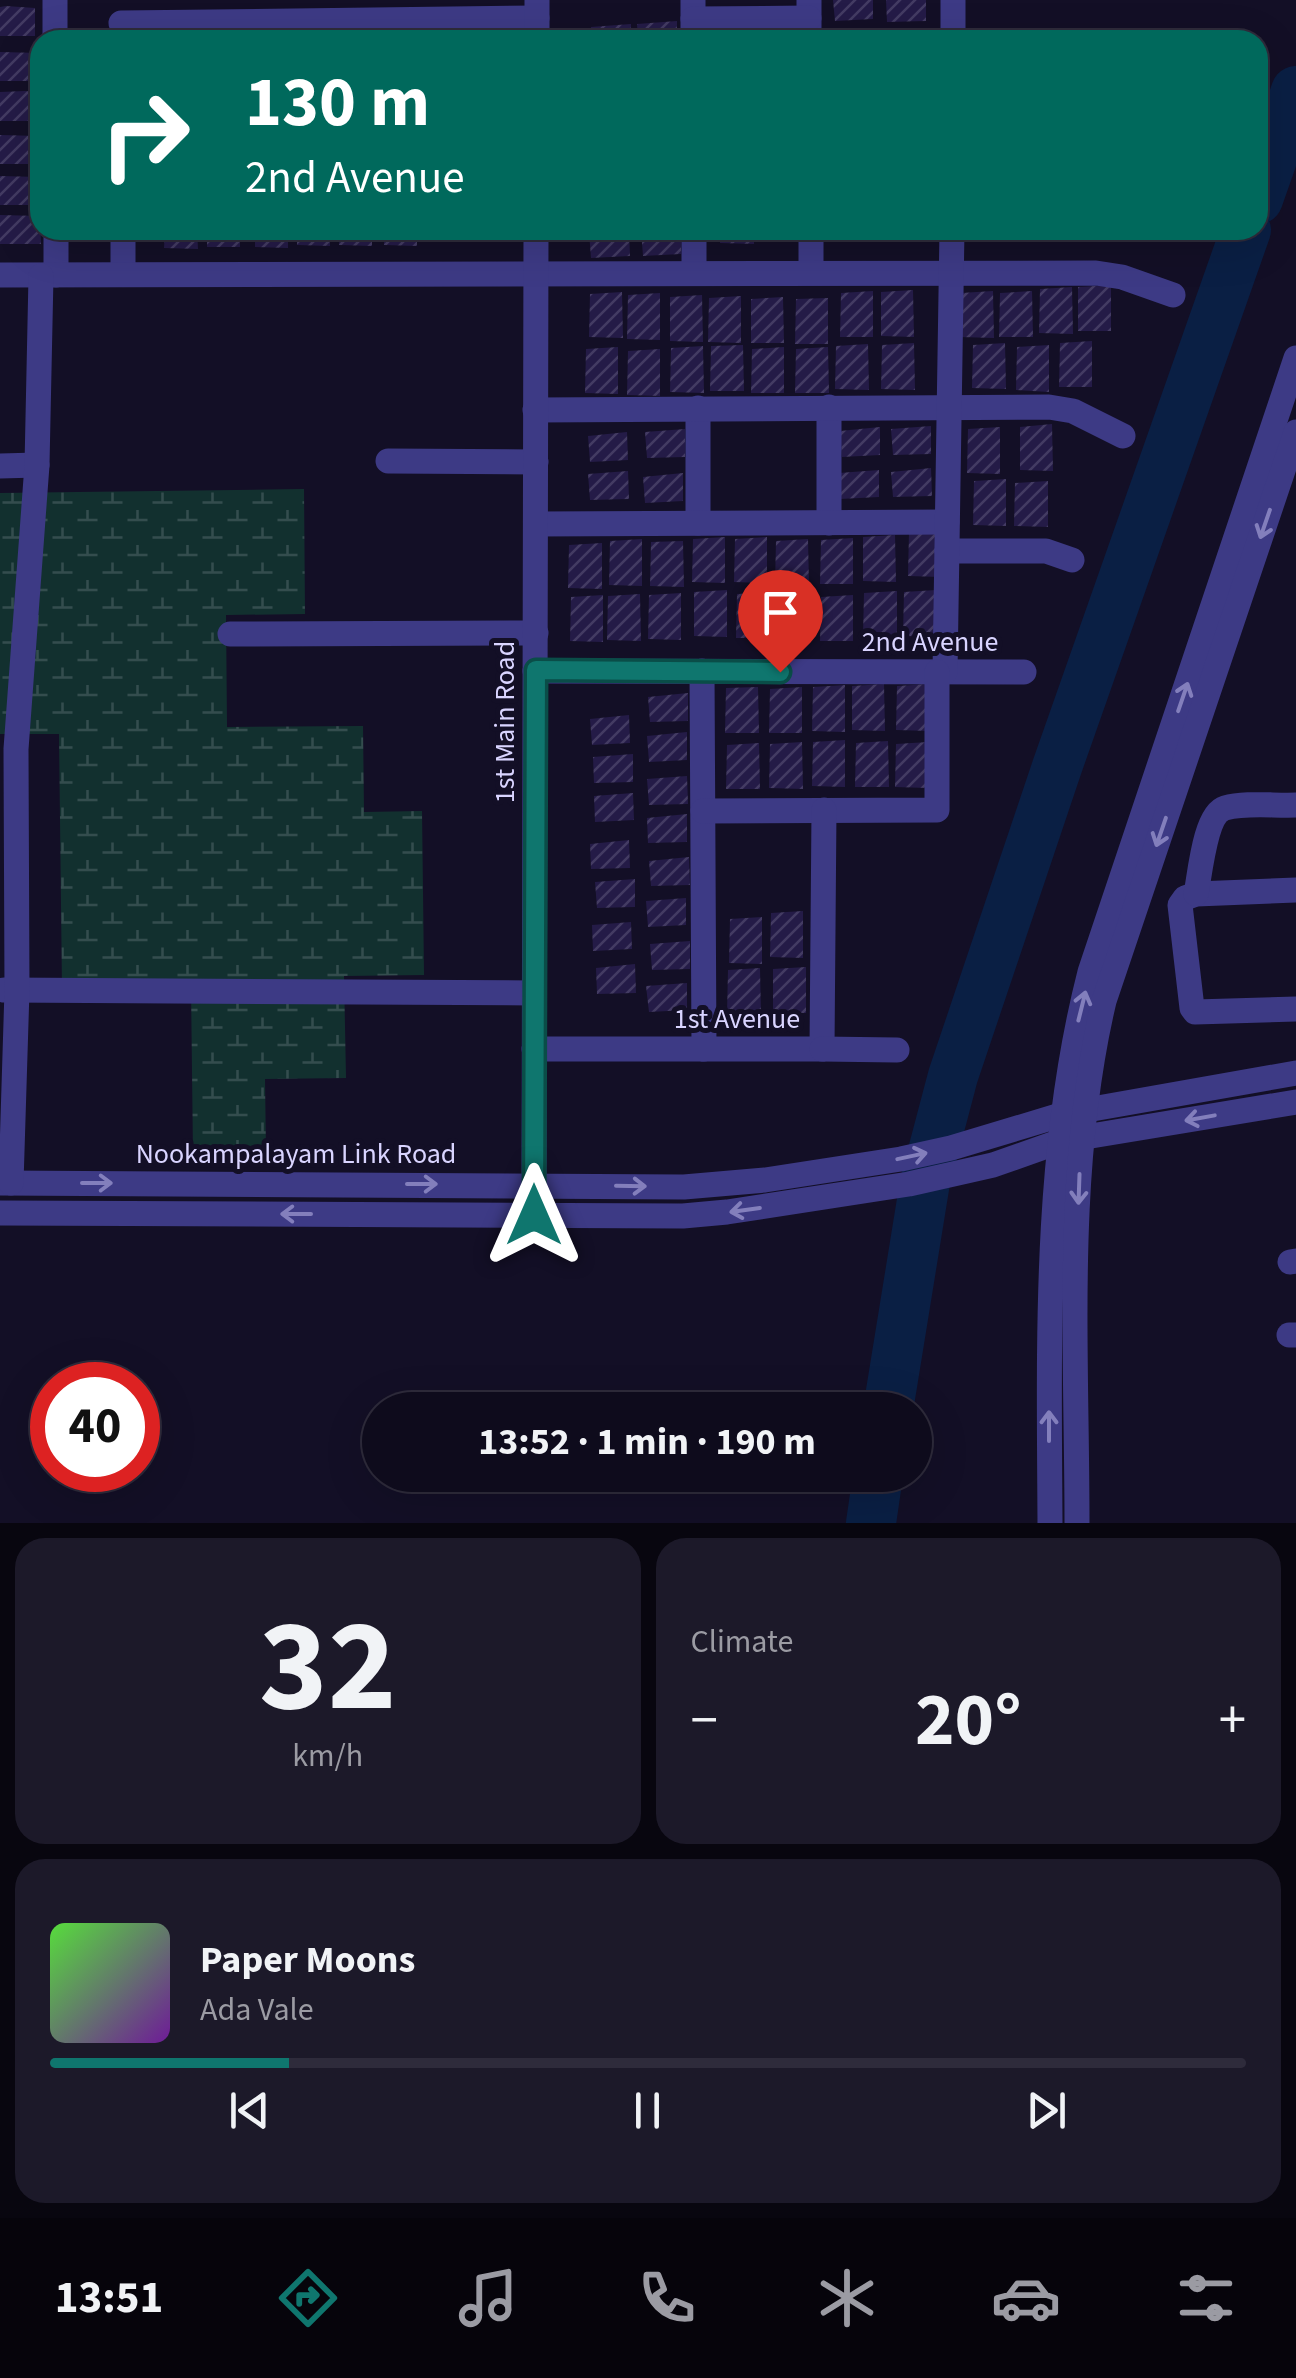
<!DOCTYPE html>
<html lang="en">
<head>
<meta charset="utf-8">
<style>
	body { margin:0; font-family:"Source Sans 3",sans-serif; background:#1c1929; color:#f1f3f6; height:100vh; display:flex; flex-direction:column; font-size:38px; white-space:nowrap }
	* { box-sizing:border-box; margin:0 }
	p { font-size:32px; color:#9b9ba3 }
	.icon { flex:none; width:55px; height:55px; fill:none; stroke:currentColor; stroke-width:2; stroke-linecap:round; stroke-linejoin:round }
	.map { position:relative; height:1523px; overflow:hidden }
	.panel { display:flex; flex-direction:column; gap:15px; padding:15px; background:#08060f; flex:1 }
	.panel>* { flex:none }
	.guide { position:absolute; left:30px; top:30px; width:1238px; height:210px; border-radius:30px; box-shadow:0 10px 40px #0002,0 0 0 2px #2e2b3b; background:#00695c; color:#fff; overflow:hidden }
	.speed { position:absolute; left:30px; top:1362px; display:flex; gap:20px; font-size:50px; font-weight:700; text-align:center }
	.speed>* { display:grid; place-content:center; width:130px; height:130px; border-radius:50%; background:#0e0b1c; box-shadow:0 10px 40px #0002,0 0 0 2px #2e2b3b; line-height:1 }
	.speed .limit { border:15px solid #d22; background:#fff; color:#111 }
	.pin { position:absolute; display:grid; place-items:center; width:85px; height:85px; color:#fff; margin:-102px -42px; border-radius:50% 50% 50% 0; rotate:-45deg; box-shadow:0 0 10px #0007 }
	.pin .icon { rotate:45deg }
	.me { position:absolute; width:110px; margin:-55px; rotate:0deg; stroke-linejoin:round; filter:drop-shadow(0 0 8px #0008) }
	.turn { display:flex; align-items:center; gap:35px; height:210px; padding:0 50px; font-size:45px }
	.turn .icon { width:130px; height:130px; stroke-width:2.5 }
	.turn b { display:block; font-size:70px; line-height:85px }
	.big { font-size:75px; font-weight:700; line-height:1.1 }
	.panel .card { flex:1; display:flex; flex-direction:column; justify-content:center; gap:15px; min-width:0; padding:0 35px; border-radius:30px; background:#1c1929 }
	.panel .dial { align-items:center; gap:0 }
	.dial b { font-size:130px; line-height:1 }
	.song { display:flex; align-items:center; gap:30px }
	.cover { width:120px; height:120px; border-radius:15px; background:linear-gradient(135deg,hsl(110 70% 55%),hsl(280 70% 35%)) }
	.played { height:10px; border-radius:5px; background:linear-gradient(90deg,#0f766e 20%,#2e2b3b 20%) }
	.keys { display:flex; justify-content:space-around; direction:ltr }
	.heat { display:flex; justify-content:space-between; align-items:center; font-size:55px; direction:ltr }
	.panel .tiles { flex:1; display:grid; gap:15px; grid-template-columns:1fr 1fr }
	.card:last-child { grid-column:span 2 }
	.trip { position:absolute; left:362px; top:1392px; width:570px; height:100px; border-radius:50px; background:#0e0b1c; box-shadow:0 10px 40px #0002,0 0 0 2px #2e2b3b; font-weight:700; line-height:100px; text-align:center }
	.tabs { display:flex; height:160px; justify-content:space-around; align-items:center; background:#06040b; color:#9b9ba3 }
	.tabs .icon { width:70px; height:70px }
	.tabs .selected { color:#0f766e }
	.tabs b { font-size:45px; color:#f1f3f6 }
	.map>svg:first-child { display:block }
	.wetland { fill:url(#wetland-marsh) }
	.lines { fill:none; stroke-linecap:round; stroke-linejoin:round }
	.river { stroke:#0a1f44; stroke-width:50 }
	.building { fill:url(#building-hatch) }
	.minor { stroke:#3d3a85; stroke-width:25 }
	.oneway { stroke:#837fbc }
	.route-casing { stroke:#0a4d48; stroke-width:25 }
	.route { stroke:#0f766e; stroke-width:18 }
	.labels { text-anchor:middle; dominant-baseline:central; stroke-width:10; stroke-linejoin:round; paint-order:stroke }
	.street-label { font-size:28px; fill:#d9d4ff; stroke:#130f26 }
</style>
</head>
<body>
<div class="map">
<svg width="1296" height="1523" viewBox="0 0 1296 1523">
	<defs>
		<pattern id="wetland-marsh" width="20" height="14" patternUnits="userSpaceOnUse" patternTransform="scale(2.5)"><rect width="20" height="14" fill="#12302f"/><path d="M1 5h8M5 5V1M11 12h8M15 12V8" fill="none" stroke="#344d4e"/></pattern>
		<pattern id="building-hatch" width="6" height="6" patternUnits="userSpaceOnUse" patternTransform="scale(2.5)"><rect width="6" height="6" fill="#241b47"/><path d="M-1 1l2-2M0 6l6-6M5 7l2-2" fill="none" stroke="#433b63"/></pattern>
	</defs>
	<rect width="100%" height="100%" fill="#130f26"/>
	<polygon class="wetland" points="304,489 305,614 226,615 227,727 363,726 364,812 422,811 424,975 344,976 346,1078 265,1079 266,1153 193,1154 191,986 62,988 59,734 0,734 0,493"/>
	<g class="lines">
		<g class="river">
			<polyline points="1258,199 1296,91"/>
			<polyline points="888,1410 925,1182 953,1076 1057,767 1246,230"/>
			<polyline points="871,1523 878,1475"/>
		</g>
	</g>
	<g class="building">
		<polygon points="833,0 873,0 873,19 835,21"/>
		<polygon points="886,0 926,0 926,21 887,22"/>
		<polygon points="6,6 35,8 35,36 0,36 0,7"/>
		<polygon points="677,21 677,40 638,40 637,24"/>
		<polygon points="631,24 631,40 592,40 591,27"/>
		<polygon points="0,52 40,53 40,81 0,81"/>
		<polygon points="25,91 39,92 40,121 0,121 0,92"/>
		<polygon points="0,135 40,136 40,164 0,164"/>
		<polygon points="0,176 40,177 40,205 0,205"/>
		<polygon points="0,215 40,216 41,244 0,244"/>
		<polygon points="165,230 197,230 198,249 164,248"/>
		<rect x="207" y="230" width="33" height="17"/>
		<polygon points="255,230 288,230 288,248 255,247"/>
		<polygon points="297,230 330,230 330,246 297,245"/>
		<polygon points="340,230 372,230 372,246 339,245"/>
		<polygon points="384,230 417,230 417,246 384,245"/>
		<polygon points="419,230 452,230 453,242 419,241"/>
		<polygon points="468,230 501,230 502,241 468,240"/>
		<polygon points="629,230 630,256 591,258 589,232"/>
		<polygon points="641,230 681,230 681,254 643,256"/>
		<polygon points="721,230 754,230 754,244 720,243"/>
		<polygon points="764,230 797,230 797,239 764,238"/>
		<polygon points="1111,285 1111,331 1078,331 1078,287"/>
		<polygon points="1072,287 1073,334 1039,333 1040,289"/>
		<polygon points="913,290 914,337 881,336 881,292"/>
		<polygon points="873,291 873,337 840,337 841,293"/>
		<polygon points="993,291 994,338 960,337 961,293"/>
		<polygon points="1032,291 1033,337 999,337 1000,293"/>
		<polygon points="622,292 623,338 589,337 590,294"/>
		<polygon points="660,293 660,340 627,339 628,295"/>
		<polygon points="702,295 703,342 670,341 670,297"/>
		<polygon points="741,296 741,343 708,342 709,298"/>
		<polygon points="783,297 784,343 751,343 751,299"/>
		<polygon points="828,298 828,344 795,344 796,299"/>
		<polygon points="1092,341 1092,387 1059,387 1060,343"/>
		<polygon points="914,343 915,390 881,389 882,345"/>
		<polygon points="1005,343 1006,389 972,388 973,345"/>
		<polygon points="868,344 869,390 835,389 836,346"/>
		<polygon points="743,345 744,391 710,391 711,346"/>
		<polygon points="1049,345 1049,392 1016,390 1017,347"/>
		<polygon points="703,346 704,393 670,392 671,348"/>
		<polygon points="618,347 618,394 585,393 586,349"/>
		<polygon points="784,347 784,393 751,393 752,349"/>
		<polygon points="828,347 829,393 795,393 796,349"/>
		<polygon points="660,349 660,396 627,395 628,351"/>
		<polygon points="1052,424 1053,471 1020,470 1020,427"/>
		<polygon points="931,426 931,454 893,455 891,429"/>
		<polygon points="880,427 880,455 842,457 840,431"/>
		<polygon points="1000,427 1000,474 967,473 968,429"/>
		<polygon points="685,429 685,457 647,458 645,432"/>
		<polygon points="627,432 628,460 590,462 588,436"/>
		<polygon points="931,468 932,496 893,497 891,472"/>
		<polygon points="879,470 879,497 840,499 839,473"/>
		<polygon points="628,471 629,499 590,500 588,474"/>
		<polygon points="683,473 683,501 645,503 643,477"/>
		<polygon points="1006,479 1006,526 973,525 974,481"/>
		<polygon points="1048,481 1048,527 1014,526 1015,483"/>
		<polygon points="941,530 941,577 908,576 909,532"/>
		<polygon points="895,535 896,582 863,581 863,537"/>
		<polygon points="725,537 725,583 692,582 693,539"/>
		<polygon points="767,537 767,583 734,582 735,539"/>
		<polygon points="853,538 853,584 820,584 821,540"/>
		<polygon points="642,539 642,586 609,585 610,541"/>
		<polygon points="808,539 809,586 775,585 776,541"/>
		<polygon points="683,541 684,587 650,586 651,542"/>
		<polygon points="602,543 602,589 568,588 569,545"/>
		<polygon points="727,590 727,637 694,636 694,592"/>
		<polygon points="936,590 936,637 903,636 904,592"/>
		<polygon points="897,591 897,637 863,636 864,593"/>
		<polygon points="769,592 770,638 736,638 737,594"/>
		<polygon points="681,593 681,640 648,639 649,595"/>
		<polygon points="640,594 641,641 607,640 608,596"/>
		<polygon points="811,594 811,641 777,640 779,596"/>
		<polygon points="603,595 603,642 570,641 571,597"/>
		<polygon points="853,595 853,641 820,641 821,597"/>
		<polygon points="884,684 885,731 852,730 852,686"/>
		<polygon points="929,684 929,731 896,730 897,686"/>
		<polygon points="845,685 845,732 812,731 813,687"/>
		<polygon points="758,687 759,733 725,733 726,688"/>
		<polygon points="802,687 802,733 769,733 770,689"/>
		<polygon points="688,693 688,721 650,722 648,697"/>
		<polygon points="629,715 630,743 592,745 590,719"/>
		<polygon points="687,732 687,760 649,762 647,736"/>
		<polygon points="845,740 845,787 812,786 813,742"/>
		<polygon points="888,741 889,787 855,787 856,743"/>
		<polygon points="802,742 803,789 769,788 770,744"/>
		<polygon points="928,742 928,788 895,787 896,744"/>
		<polygon points="759,743 760,789 726,789 727,745"/>
		<polygon points="633,754 633,782 594,783 593,757"/>
		<polygon points="687,776 688,804 649,805 647,779"/>
		<polygon points="633,793 634,820 595,822 594,796"/>
		<polygon points="687,814 687,842 648,843 647,818"/>
		<polygon points="629,840 630,868 591,869 590,844"/>
		<polygon points="689,857 690,885 651,886 649,861"/>
		<polygon points="635,879 635,907 597,908 595,882"/>
		<polygon points="686,898 686,925 648,927 646,901"/>
		<polygon points="803,911 803,958 770,957 771,913"/>
		<polygon points="762,917 762,964 729,963 730,919"/>
		<polygon points="631,922 632,949 593,951 592,925"/>
		<polygon points="690,941 690,969 652,970 650,944"/>
		<polygon points="635,964 636,993 597,994 596,968"/>
		<polygon points="806,967 806,1013 773,1013 773,969"/>
		<polygon points="760,968 761,1015 727,1014 728,970"/>
		<polygon points="687,983 687,1010 649,1012 646,986"/>
	</g>
	<g class="lines">
		<g class="minor">
			<polyline points="55,0 55,40"/>
			<polyline points="693,0 693,40"/>
			<polyline points="809,0 809,40"/>
			<polyline points="693,19 809,18"/>
			<polyline points="121,23 537,18"/>
			<polyline points="537,40 537,0"/>
			<polyline points="953,40 953,0"/>
			<polyline points="56,230 56,275"/>
			<polyline points="123,230 123,274"/>
			<polyline points="694,230 694,272"/>
			<polyline points="811,230 811,272"/>
			<polyline points="0,275 1096,273 1122,277 1173,295"/>
			<polyline points="829,407 829,523"/>
			<polyline points="698,408 698,523"/>
			<polyline points="535,410 1049,407 1073,411 1123,436"/>
			<polyline points="388,461 536,462"/>
			<polyline points="0,466 37,465"/>
			<polyline points="536,524 947,522"/>
			<polyline points="947,551 1046,551 1072,560"/>
			<polyline points="230,634 536,633"/>
			<polyline points="535,671 1024,672"/>
			<polyline points="702,671 704,1049"/>
			<polyline points="945,672 952,230"/>
			<polyline points="703,811 937,810 937,672"/>
			<polyline points="1296,890 1196,894 1185,898 1180,905 1192,1008 1195,1012 1296,1009"/>
			<path d="M1196,894C1200,874 1205,814 1225,808C1246,802 1274,806 1296,805"/>
			<polyline points="4,990 534,993"/>
			<polyline points="534,1049 822,1049 824,810"/>
			<polyline points="822,1049 897,1050"/>
			<polyline points="0,1183 684,1187 765,1180 901,1159 951,1148 1064,1114 1296,1073"/>
			<polyline points="11,1183 17,990 16,749 37,465 41,276"/>
			<polyline points="534,1200 536,230"/>
			<polyline points="0,1213 683,1216 727,1212 909,1184 993,1165 1061,1141 1296,1102"/>
			<polyline points="1290,1262 1296,1261"/>
			<polyline points="1289,1335 1296,1335"/>
			<path d="M1050,1523C1049,1340 1044,1151 1090,972L1296,358"/>
			<path d="M1077,1523C1077,1350 1064,1170 1104,1001L1296,432"/>
		</g>
	</g>
	<defs><path id="oneway-shaft" d="M-6 0H5M1.5-3L5.5 0L1.5 3" fill="none" stroke-width="1.6" stroke-linecap="round" stroke-linejoin="round" transform="scale(2.5)"/></defs>
	<g class="oneway">
		<use href="#oneway-shaft" transform="translate(1265 524) rotate(109)"/>
		<use href="#oneway-shaft" transform="translate(1183 697) rotate(-71)"/>
		<use href="#oneway-shaft" transform="translate(1161 832) rotate(109)"/>
		<use href="#oneway-shaft" transform="translate(1082 1006) rotate(-76)"/>
		<use href="#oneway-shaft" transform="translate(1200 1118) rotate(170)"/>
		<use href="#oneway-shaft" transform="translate(912 1156) rotate(-12)"/>
		<use href="#oneway-shaft" transform="translate(97 1183)"/>
		<use href="#oneway-shaft" transform="translate(422 1184)"/>
		<use href="#oneway-shaft" transform="translate(631 1186) rotate(1)"/>
		<use href="#oneway-shaft" transform="translate(1079 1189) rotate(92)"/>
		<use href="#oneway-shaft" transform="translate(745 1210) rotate(172)"/>
		<use href="#oneway-shaft" transform="translate(296 1214) rotate(-180)"/>
		<use href="#oneway-shaft" transform="translate(1049 1426) rotate(-90)"/>
	</g>
	<g class="lines">
		<defs>
			<polyline id="route" points="534,1215 536,670 780,672"/>
		</defs>
		<use href="#route" class="route-casing"/>
		<use href="#route" class="route"/>
	</g>
	<g class="labels">
		<g class="street-label">
			<text x="930" y="642">2nd Avenue</text>
			<text transform="translate(505 722) rotate(-90)">1st Main Road</text>
			<text x="737" y="1019">1st Avenue</text>
			<text x="296" y="1154">Nookampalayam Link Road</text>
		</g>
	</g>
</svg>
<div class="speed"><div class="limit">40</div></div>
<div class="pin" style="left:780px;top:672px;background:#d93025"><svg class="icon" aria-label="arrive" viewBox="0 0 24 24"><path d="M6 21V4h12l-3 4 3 4H6"/></svg></div>
<svg class="me" style="left:534px;top:1215px" viewBox="-20 -20 40 40"><path d="M0-17L14 15 0 8-14 15z" fill="#0f766e" stroke="#fff" stroke-width="4"/></svg>
<div class="trip">13:52 · 1 min · 190 m</div>
<div class="guide">
<div class="turn"><svg class="icon" aria-label="right" viewBox="0 0 24 24"><path d="M7 20v-9h11M14 6l5 5-5 5"/></svg><div><b>130 m</b>2nd Avenue</div></div>
</div>
</div>
<section class="panel">
<div class="tiles">
<div class="card dial"><b>32</b><p>km/h</p></div>
<div class="card"><p>Climate</p>
<div class="heat"><a>−</a><b class="big">20°</b><a>+</a></div>
</div>
<div class="card">
<div class="song"><i class="cover"></i><div><b>Paper Moons</b><p>Ada Vale</p></div></div>
<div class="played"></div>
<div class="keys"><svg class="icon" aria-label="previous" viewBox="0 0 24 24"><path d="M18 5L8 12l10 7zM5 5v14"/></svg><svg class="icon" aria-label="pause" viewBox="0 0 24 24"><path d="M8 5v14M16 5v14"/></svg><svg class="icon" aria-label="next" viewBox="0 0 24 24"><path d="M6 5l10 7-10 7zM19 5v14"/></svg></div>
</div>
</div>
</section>
<nav class="tabs">
<b>13:51</b>
<svg class="icon selected" aria-label="directions" viewBox="0 0 24 24"><path d="M12 3l9 9-9 9-9-9zM9 14v-3h6M13 9l2 2-2 2"/></svg>
<svg class="icon" aria-label="music" viewBox="0 0 24 24"><path d="M9 18V5l10-2v13"/><circle cx="6" cy="18" r="3"/><circle cx="16" cy="16" r="3"/></svg>
<svg class="icon" aria-label="phone" viewBox="0 0 24 24"><path d="M5 4h4l2 5-3 2q2 4 5 5l2-3 5 2v4C11 20 4 13 5 4z"/></svg>
<svg class="icon" aria-label="climate" viewBox="0 0 24 24"><path d="M12 3v18M4 7l16 10M4 17L20 7"/></svg>
<svg class="icon" aria-label="car" viewBox="0 0 24 24"><path d="M5 17H2v-5l4-1 3-4h7l3 4 3 1v5h-3M9 17h6M6 11h13"/><circle cx="7" cy="17" r="2"/><circle cx="17" cy="17" r="2"/></svg>
<svg class="icon" aria-label="filters" viewBox="0 0 24 24"><path d="M4 7h16M4 17h16"/><circle cx="9" cy="7" r="2"/><circle cx="15" cy="17" r="2"/></svg>
</nav>
</body>
</html>
